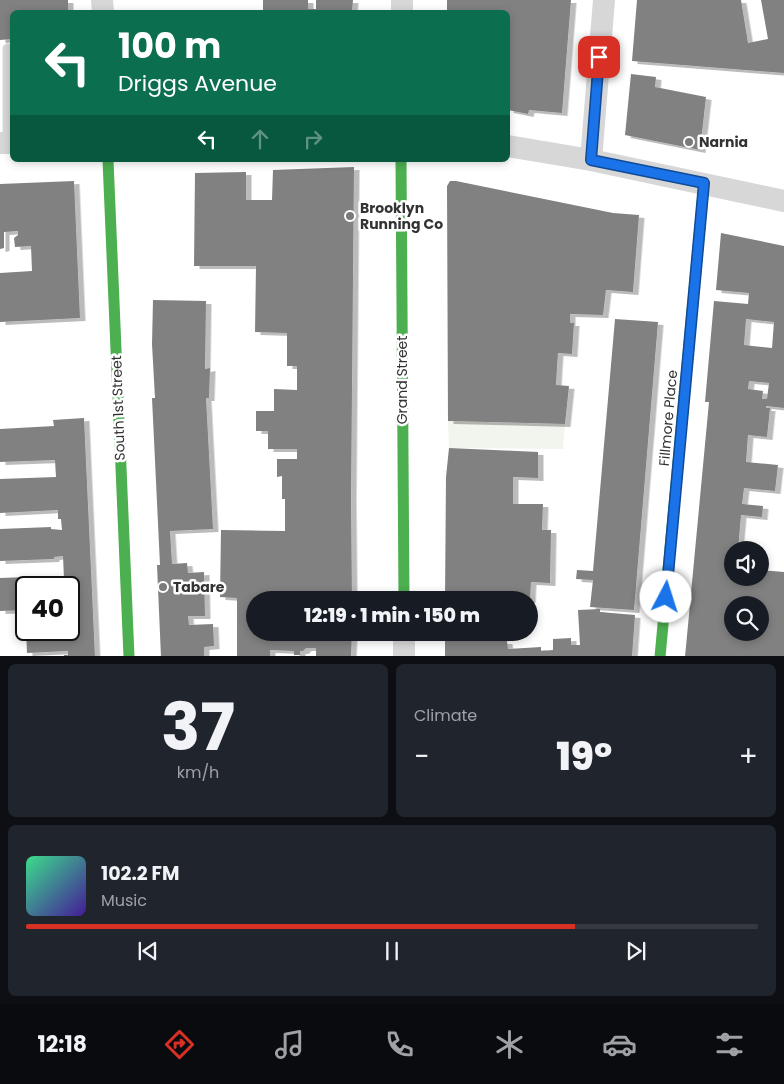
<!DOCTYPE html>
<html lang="en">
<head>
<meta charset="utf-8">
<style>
	body { margin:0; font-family:Poppins,sans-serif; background:#20242c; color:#f1f3f6; height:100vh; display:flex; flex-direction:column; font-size:19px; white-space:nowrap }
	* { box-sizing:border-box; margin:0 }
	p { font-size:16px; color:#9ea1a6 }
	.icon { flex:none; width:28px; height:28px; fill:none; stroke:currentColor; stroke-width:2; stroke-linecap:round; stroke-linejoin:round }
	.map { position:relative; height:656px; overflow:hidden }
	.side { display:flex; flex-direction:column; gap:8px; padding:8px; background:#0d0f14; flex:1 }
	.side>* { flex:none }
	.top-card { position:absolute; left:10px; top:10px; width:500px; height:152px; border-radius:8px; box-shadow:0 2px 8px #0003; background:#0b6e4f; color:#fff; overflow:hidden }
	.tools { position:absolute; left:724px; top:541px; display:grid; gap:10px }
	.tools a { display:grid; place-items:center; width:45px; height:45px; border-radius:50%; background:#171b24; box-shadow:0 2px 8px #0003; font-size:25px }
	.speed { position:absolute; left:15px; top:576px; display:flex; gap:10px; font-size:25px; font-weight:700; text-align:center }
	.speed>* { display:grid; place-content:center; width:65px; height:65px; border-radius:50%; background:#171b24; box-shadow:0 2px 8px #0003; line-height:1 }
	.speed .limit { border:2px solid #111; border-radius:8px; background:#fff; color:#111 }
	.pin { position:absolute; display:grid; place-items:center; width:42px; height:42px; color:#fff; margin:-21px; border-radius:10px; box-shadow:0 2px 8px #0006 }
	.me { position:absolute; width:55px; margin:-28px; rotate:5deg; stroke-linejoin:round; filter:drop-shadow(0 0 4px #0008) }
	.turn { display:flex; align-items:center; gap:18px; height:105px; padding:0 25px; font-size:22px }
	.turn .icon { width:65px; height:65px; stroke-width:2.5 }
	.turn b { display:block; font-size:35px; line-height:42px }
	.lanes { display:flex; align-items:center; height:48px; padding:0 25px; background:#0003; justify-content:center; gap:25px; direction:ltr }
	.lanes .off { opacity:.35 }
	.big { font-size:38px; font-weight:800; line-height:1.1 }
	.side .tile { flex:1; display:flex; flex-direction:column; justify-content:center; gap:8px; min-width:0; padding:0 18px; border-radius:8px; background:#20242c }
	.side .dial { align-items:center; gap:0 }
	.dial b { font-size:65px; line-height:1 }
	.song { display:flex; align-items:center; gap:15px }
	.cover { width:60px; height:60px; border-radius:8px; background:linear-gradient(135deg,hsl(150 70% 55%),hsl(260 70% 35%)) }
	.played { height:5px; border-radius:2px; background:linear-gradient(90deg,#d93025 75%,#363941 75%) }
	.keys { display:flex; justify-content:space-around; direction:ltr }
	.heat { display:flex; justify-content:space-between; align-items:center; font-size:28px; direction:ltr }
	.side .tiles { flex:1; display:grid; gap:8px; grid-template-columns:1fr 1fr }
	.tile:last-child { grid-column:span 2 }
	.trip { position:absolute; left:246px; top:591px; width:292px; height:50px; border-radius:25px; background:#171b24; box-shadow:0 2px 8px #0003; font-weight:800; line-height:50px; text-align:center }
	.tab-bar { display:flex; height:80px; justify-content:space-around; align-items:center; background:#090b0e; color:#9ea1a6 }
	.tab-bar .icon { width:35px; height:35px }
	.tab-bar .current { color:#d93025 }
	.tab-bar b { font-size:22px; color:#f1f3f6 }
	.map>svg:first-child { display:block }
	.green { fill:#f1f5ed }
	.building { fill:#818181; fill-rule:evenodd; filter:url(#shadow) }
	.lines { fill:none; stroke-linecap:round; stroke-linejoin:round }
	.lane { stroke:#d7d7d7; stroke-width:11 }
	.street { stroke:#d7d7d7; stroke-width:22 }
	.fast { stroke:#4caf50; stroke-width:11 }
	.route-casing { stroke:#114b97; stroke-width:12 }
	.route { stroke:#1a73e8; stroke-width:9 }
	.poi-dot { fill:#7a7a7a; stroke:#fff; stroke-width:2 }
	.labels { text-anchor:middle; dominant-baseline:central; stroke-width:5; stroke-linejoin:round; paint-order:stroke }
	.poi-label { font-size:14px; font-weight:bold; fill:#333; stroke:#fff; text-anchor:start }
	.street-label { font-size:14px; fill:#333; stroke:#fff }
</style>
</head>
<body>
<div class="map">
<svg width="784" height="657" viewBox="0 0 784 657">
	<defs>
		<filter id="shadow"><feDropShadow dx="5.5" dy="3" stdDeviation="0" flood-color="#0004"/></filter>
	</defs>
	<rect width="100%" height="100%" fill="#fff"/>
	<polygon class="green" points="448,421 565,424 563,449 449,448"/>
	<g class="building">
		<polygon points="0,0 68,0 68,12 12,12 12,39 0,40"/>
		<polygon points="263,0 308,0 308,9 316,9 316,0 353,0 352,12 263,12"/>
		<polygon points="447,0 571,0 562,113 529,110 528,114 508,110 508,12 447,12"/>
		<polygon points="637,0 741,0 748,43 768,39 761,0 784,0 784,73 632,61"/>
		<polygon points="631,74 656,77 655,87 706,97 700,150 625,135"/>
		<polygon points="354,167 351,499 352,600 316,600 316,598 271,598 271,600 255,600 255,632 352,632 351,657 316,657 316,648 306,648 303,651 300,651 300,655 294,655 294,651 270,650 270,657 237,657 237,598 220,597 221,530 285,531 285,499 282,499 282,476 277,477 277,459 297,459 297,449 268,449 268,431 256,431 256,411 274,411 274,389 297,390 297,366 287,366 287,333 255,332 256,266 194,266 195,173 246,172 246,200 272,200 273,170"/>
		<polygon points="74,181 80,318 0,322 0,273 32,271 31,246 15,247 14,238 18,235 18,231 4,232 4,248 0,249 0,184"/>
		<polygon points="450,181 456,181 613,213 639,215 633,292 606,290 603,315 570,314 570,323 574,323 572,354 558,353 557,367 556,385 569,386 565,424 448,421 447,186"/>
		<path d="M721,233L784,246V408L766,406V408H770L767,437L748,435L746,462L778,465L775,491L744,488L742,504L763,506L762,517L741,515L738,550H732V578H760V570L784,572V657H685L709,402H705L714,301L748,304L749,293L716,290ZM746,319L774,322L772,348L744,345ZM749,381L769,383L767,399H762L763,391L748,389ZM732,605H760V632H732Z"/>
		<polygon points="153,300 206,301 205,369 210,368 209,398 206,398 213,529 170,531 172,564 187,563 188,573 204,572 205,616 188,616 189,625 213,624 214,646 204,647 204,657 161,657 157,565 160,565 152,398 155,398 152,344"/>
		<polygon points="615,319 658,322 634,610 590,607 593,580 576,579 577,570 593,571"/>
		<polygon points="84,418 95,657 64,657 64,655 68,655 68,651 27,653 26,630 69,630 69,588 26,588 26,610 0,611 0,578 55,576 55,579 64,579 63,556 54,557 54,559 0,561 0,529 51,527 51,529 62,530 61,519 58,519 58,510 0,513 0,479 56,477 55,460 0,462 0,429 54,426 53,420"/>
		<polygon points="449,448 538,452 538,478 513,477 513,504 543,504 542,530 551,530 550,583 531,582 530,600 445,600 446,477"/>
		<polygon points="600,609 600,612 635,615 632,657 445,657 445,632 498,632 498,641 507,641 508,649 541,647 541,651 553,650 553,639 571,638 571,645 580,645 578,610"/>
	</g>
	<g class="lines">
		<polyline class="lane" points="8,143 8,49"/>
		<g class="street">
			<polyline points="102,0 103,12"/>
			<polyline points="402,12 402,0"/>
			<polyline points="0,143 12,143"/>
			<polyline points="508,146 591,160 784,201"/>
			<polyline points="591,160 604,0"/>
			<polyline points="404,632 404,657"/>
		</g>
		<g class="fast">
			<polyline points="108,160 129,657"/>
			<polyline points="401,160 404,600"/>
			<polyline points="660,657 704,183"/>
		</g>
	</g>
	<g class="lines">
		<defs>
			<polyline id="route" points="599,57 591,160 704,183 666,597"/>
		</defs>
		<use href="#route" class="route-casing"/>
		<use href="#route" class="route"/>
	</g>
	<g class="poi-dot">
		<circle cx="689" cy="142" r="5"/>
		<circle cx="350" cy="216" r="5"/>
		<circle cx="163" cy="587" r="5"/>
	</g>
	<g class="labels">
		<g class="poi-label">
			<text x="699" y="142">Narnia</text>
			<text x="360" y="208">Brooklyn<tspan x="360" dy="16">Running Co</tspan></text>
			<text x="173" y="587">Tabare</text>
		</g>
		<g class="street-label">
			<text transform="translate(402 380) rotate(-90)">Grand Street</text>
			<text transform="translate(118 408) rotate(-92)">South 1st Street</text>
			<text transform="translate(668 418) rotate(-85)">Fillmore Place</text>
		</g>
	</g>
</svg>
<div class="tools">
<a><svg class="icon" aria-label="sound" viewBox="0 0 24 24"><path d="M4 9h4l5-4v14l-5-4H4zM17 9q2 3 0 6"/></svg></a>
<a><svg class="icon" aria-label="search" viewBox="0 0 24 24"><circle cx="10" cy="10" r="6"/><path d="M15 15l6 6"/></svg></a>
</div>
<div class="speed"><div class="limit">40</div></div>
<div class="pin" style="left:599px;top:57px;background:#d93025"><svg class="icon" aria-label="arrive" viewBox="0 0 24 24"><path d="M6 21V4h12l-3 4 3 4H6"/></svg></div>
<svg class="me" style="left:666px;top:597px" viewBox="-20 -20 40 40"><circle r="19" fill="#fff"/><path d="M0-13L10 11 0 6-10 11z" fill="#1a73e8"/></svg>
<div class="trip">12:19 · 1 min · 150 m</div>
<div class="top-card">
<div class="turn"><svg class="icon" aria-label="left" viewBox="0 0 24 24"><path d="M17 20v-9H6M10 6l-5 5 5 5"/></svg><div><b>100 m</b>Driggs Avenue</div></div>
<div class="lanes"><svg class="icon" aria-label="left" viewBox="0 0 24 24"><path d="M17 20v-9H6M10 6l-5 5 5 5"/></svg><svg class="icon off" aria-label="ahead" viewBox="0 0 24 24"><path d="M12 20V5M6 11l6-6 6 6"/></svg><svg class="icon off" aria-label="right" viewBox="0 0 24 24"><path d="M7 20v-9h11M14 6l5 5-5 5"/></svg></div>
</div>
</div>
<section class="side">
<div class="tiles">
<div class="tile dial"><b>37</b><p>km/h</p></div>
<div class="tile"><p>Climate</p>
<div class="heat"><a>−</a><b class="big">19°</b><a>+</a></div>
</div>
<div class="tile">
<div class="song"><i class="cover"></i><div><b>102.2 FM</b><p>Music</p></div></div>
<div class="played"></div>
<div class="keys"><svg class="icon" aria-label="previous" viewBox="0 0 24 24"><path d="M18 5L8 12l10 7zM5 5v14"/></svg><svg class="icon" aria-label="pause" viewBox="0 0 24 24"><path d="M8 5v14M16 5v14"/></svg><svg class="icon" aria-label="next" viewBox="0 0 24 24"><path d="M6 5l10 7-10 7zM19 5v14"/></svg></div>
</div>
</div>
</section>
<nav class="tab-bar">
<b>12:18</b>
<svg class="icon current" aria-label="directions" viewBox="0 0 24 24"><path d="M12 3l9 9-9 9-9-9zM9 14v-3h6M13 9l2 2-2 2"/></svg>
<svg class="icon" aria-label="music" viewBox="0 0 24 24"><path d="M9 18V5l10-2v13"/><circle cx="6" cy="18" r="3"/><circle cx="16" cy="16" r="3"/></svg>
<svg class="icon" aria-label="phone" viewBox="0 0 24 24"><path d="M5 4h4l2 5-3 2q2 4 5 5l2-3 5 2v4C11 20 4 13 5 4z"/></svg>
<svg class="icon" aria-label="climate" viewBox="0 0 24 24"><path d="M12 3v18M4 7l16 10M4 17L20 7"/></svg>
<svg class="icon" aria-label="car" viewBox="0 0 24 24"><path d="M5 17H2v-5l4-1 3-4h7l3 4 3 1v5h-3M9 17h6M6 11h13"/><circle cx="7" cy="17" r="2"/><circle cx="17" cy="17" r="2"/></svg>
<svg class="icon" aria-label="filters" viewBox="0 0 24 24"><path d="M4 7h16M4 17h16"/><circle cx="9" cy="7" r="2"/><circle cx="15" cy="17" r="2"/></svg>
</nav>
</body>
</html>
